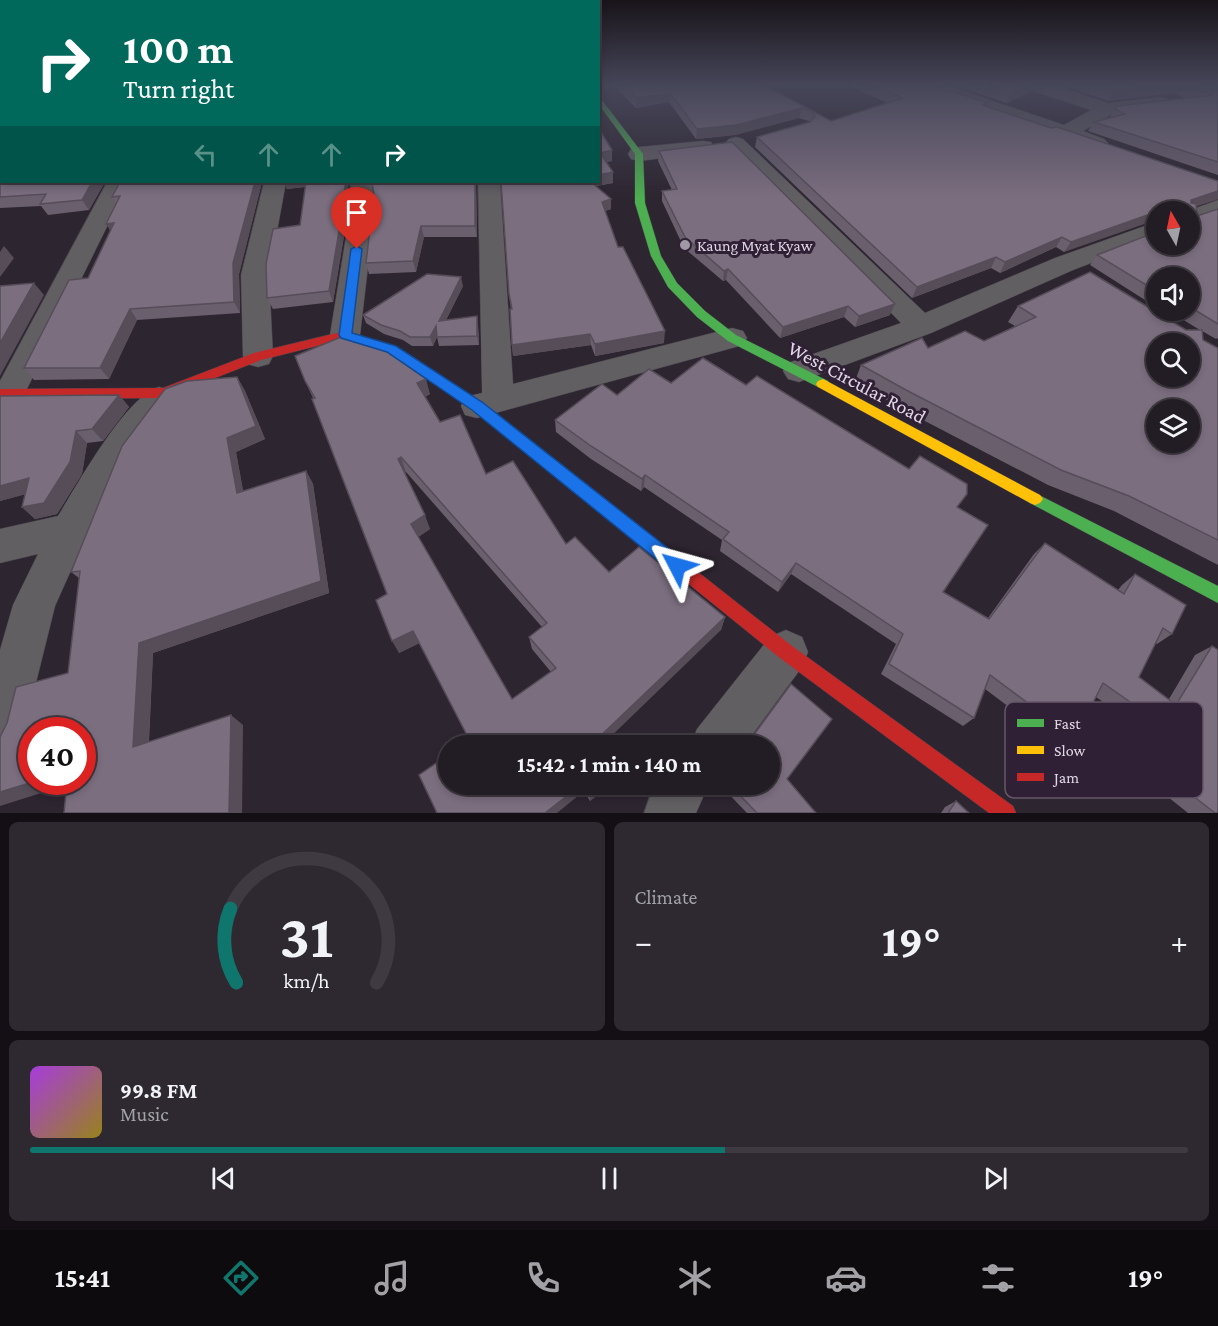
<!DOCTYPE html>
<html lang="en">
<head>
<meta charset="utf-8">
<style>
	body { margin:0; font-family:"Crimson Pro",serif; background:#2e2931; color:#f1f3f6; height:100vh; display:flex; flex-direction:column; font-size:22px; white-space:nowrap }
	* { box-sizing:border-box; margin:0 }
	p { font-size:20px; color:#a2a1a6 }
	.icon { flex:none; width:33px; height:33px; fill:none; stroke:currentColor; stroke-width:2; stroke-linecap:round; stroke-linejoin:round }
	.map { position:relative; height:813px; overflow:hidden }
	.side { display:flex; flex-direction:column; gap:9px; padding:9px; background:#130f14; flex:1 }
	.side>* { flex:none }
	.banner { position:absolute; left:0px; top:0px; width:600px; height:183px; box-shadow:0 3px 9px #0003,0 0 0 2px #3f3a41; background:#00695c; color:#fff; overflow:hidden }
	.needle { width:39px; rotate:351deg }
	.fabs { position:absolute; left:1146px; top:201px; display:grid; gap:12px }
	.fabs a { display:grid; place-items:center; width:54px; height:54px; border-radius:50%; background:#221c24; box-shadow:0 3px 9px #0003,0 0 0 2px #3f3a41; font-size:30px }
	.speed { position:absolute; left:18px; top:717px; display:flex; gap:12px; font-size:30px; font-weight:700; text-align:center }
	.speed>* { display:grid; place-content:center; width:78px; height:78px; border-radius:50%; background:#221c24; box-shadow:0 3px 9px #0003,0 0 0 2px #3f3a41; line-height:1 }
	.speed .limit { border:9px solid #d22; background:#fff; color:#111 }
	.pin { position:absolute; display:grid; place-items:center; width:51px; height:51px; color:#fff; margin:-62px -26px; border-radius:50% 50% 50% 0; rotate:-45deg; box-shadow:0 0 6px #0007 }
	.pin .icon { rotate:45deg }
	.me { position:absolute; width:66px; margin:-33px; rotate:309deg; stroke-linejoin:round; filter:drop-shadow(0 0 4px #0008) }
	.turn { display:flex; align-items:center; gap:21px; height:126px; padding:0 24px; font-size:27px }
	.turn .icon { width:78px; height:78px; stroke-width:2.5 }
	.turn b { display:block; font-size:42px; line-height:51px }
	.lanes { display:flex; align-items:center; height:57px; padding:0 24px; background:#0003; justify-content:center; gap:30px; direction:ltr }
	.lanes .off { opacity:.35 }
	.big { font-size:45px; font-weight:700; line-height:1.1 }
	.side .tile { flex:1; display:flex; flex-direction:column; justify-content:center; gap:9px; min-width:0; padding:0 21px; border-radius:9px; background:#2e2931 }
	.side .dial { align-items:center; gap:0 }
	.dial svg { height:156px; overflow:visible; fill:none; stroke:#3f3a41; stroke-width:7; stroke-linecap:round; text-anchor:middle }
	.dial text { fill:#f1f3f6; stroke:none }
	.song { display:flex; align-items:center; gap:18px }
	.cover { width:72px; height:72px; border-radius:9px; background:linear-gradient(135deg,hsl(280 70% 55%),hsl(50 70% 35%)) }
	.played { height:6px; border-radius:3px; background:linear-gradient(90deg,#0f766e 60%,#3f3a41 60%) }
	.keys { display:flex; justify-content:space-around; direction:ltr }
	.heat { display:flex; justify-content:space-between; align-items:center; font-size:33px; direction:ltr }
	.side .tiles { flex:1; display:grid; gap:9px; grid-template-columns:1fr 1fr }
	.tile:last-child { grid-column:span 2 }
	.trip { position:absolute; left:438px; top:735px; width:342px; height:60px; border-radius:30px; background:#221c24; box-shadow:0 3px 9px #0003,0 0 0 2px #3f3a41; font-weight:700; line-height:60px; text-align:center }
	.tab-bar { display:flex; height:96px; justify-content:space-around; align-items:center; background:#0e0b0e; color:#a2a1a6 }
	.tab-bar .icon { width:42px; height:42px }
	.tab-bar .selected { color:#0f766e }
	.tab-bar b { font-size:27px; color:#f1f3f6 }
	.map>svg:first-child { display:block }
	.lines { fill:none; stroke-linecap:round; stroke-linejoin:round }
	.street-casing { stroke:#49424c; stroke-width:1 }
	.fast-casing { stroke:#49424c; stroke-width:1 }
	.slow-casing { stroke:#49424c; stroke-width:1 }
	.jam-casing { stroke:#49424c; stroke-width:1 }
	.street { fill:#625f63; fill-rule:evenodd }
	.fast { fill:#4caf50; fill-rule:evenodd }
	.slow { fill:#ffc107; fill-rule:evenodd }
	.jam { fill:#c62828; fill-rule:evenodd }
	.wall { fill:#6a5f6d; fill-rule:evenodd }
	.shaded-wall { fill:#564d59 }
	.building { fill:#7b6e7f; stroke:#564d59; stroke-width:1.5; fill-rule:evenodd }
	.route { fill:#1a73e8; stroke:#114b97; stroke-width:1.5 }
	.poi-dot { fill:#a198a5; stroke:#302035; stroke-width:2 }
	.labels { text-anchor:middle; dominant-baseline:central; stroke-width:6; stroke-linejoin:round; paint-order:stroke }
	.far-poi-label { font-size:16px; fill:#e0d6e4; stroke:#302035; text-anchor:start }
	.street-label { font-size:20px; fill:#e0d6e4; stroke:#302035 }
	.key { fill:#302035; stroke:#65576a; stroke-width:1.5 }
	.key-label { font-size:16px; fill:#e0d6e4 }
</style>
</head>
<body>
<div class="map">
<svg width="1218" height="813" viewBox="0 0 1218 813">
	<rect width="100%" height="100%" fill="#2d2530"/>
	<g class="lines">
		<defs>
			<g id="street">
				<polygon points="918,85 946,85 1064,125 1091,110 1027,89 1025,85 1054,85 1108,103 1160,97 1167,99 1170,103 1167,107 1160,109 1112,114 1083,131 1104,139 1108,143 1104,147 1097,149 920,89"/>
				<polygon points="1163,85 1188,85 1218,100 1218,113 1165,89"/>
				<rect x="0" y="93" width="2" height="12"/>
				<polygon points="736,137 743,139 925,313 1055,258 1156,222 1156,238 1073,270 931,333 799,382 788,379 783,371 788,363 901,323 729,147 725,143 729,139"/>
				<polygon points="703,141 711,142 714,147 711,152 639,161 631,159 628,154 631,149 639,147"/>
				<polygon points="107,182 129,182 21,401 10,405 0,402 0,381"/>
				<polygon points="264,182 286,182 269,275 273,356 269,364 258,367 247,364 243,356 241,275"/>
				<polygon points="350,182 372,182 375,206 360,335 356,342 345,345 334,342 330,335 351,206"/>
				<polygon points="478,182 500,182 513,384 732,328 743,331 747,338 743,345 477,418 465,415 461,406 465,397 482,393"/>
				<polygon points="1218,200 1218,215 1190,225 1190,212 1185,212"/>
				<path d="M159,387L171,391L175,399L131,458L85,539L55,606L24,731L17,748L0,755V650L13,605L38,554L0,563V529L58,516C78,484 125,397 159,387Z"/>
				<polygon points="786,630 802,637 808,652 802,667 744,746 690,746 697,729 770,637"/>
				<polygon points="654,784 709,784 696,813 644,813"/>
			</g>
			<g id="fast">
				<polygon points="598,95 643,154 645,203 661,256 677,283 705,311 736,335 828,381 830,384 828,387 818,387 728,341 697,317 668,287 651,256 635,203 635,154 598,103"/>
				<polygon points="355,334 395,346 482,402 622,512 625,517 622,522 617,524 612,522 472,410 387,352 351,341 349,338 351,335"/>
				<polygon points="1035,493 1218,586 1218,603 1030,503 1027,499 1030,495"/>
			</g>
			<polygon id="slow" points="823,379 1040,495 1043,499 1040,503 1035,505 1030,503 818,387 816,384 818,381"/>
			<g id="jam">
				<polygon points="345,331 359,335 361,338 355,342 345,339 261,360 164,398 0,399 0,389 163,388 254,353"/>
				<polygon points="617,510 622,512 792,646 1013,806 1016,813 989,813 780,658 612,522 609,517 612,512"/>
			</g>
		</defs>
		<use href="#street" class="street-casing"/>
		<use href="#fast" class="fast-casing"/>
		<use href="#slow" class="slow-casing"/>
		<use href="#jam" class="jam-casing"/>
		<use href="#street" class="street"/>
		<use href="#fast" class="fast"/>
		<use href="#slow" class="slow"/>
		<use href="#jam" class="jam"/>
	</g>
	<g class="wall">
		<polygon points="613,85 764,85 831,121 888,103 847,85 933,85 1218,199 1196,206 1197,216 1218,209 1218,338 1216,339 1202,331 1203,340 1218,348 1218,565 1114,511 1048,485 898,407 855,381 861,365 928,348 984,341 1015,326 1008,322 1018,306 1186,330 1200,330 1167,310 1190,310 1190,278 1156,278 1156,307 1090,265 1097,255 1156,244 1190,212 1156,212 1064,252 1056,247 1000,273 991,268 912,298 755,147 757,137 810,122 809,121 799,118 735,135 696,139 669,102 636,108"/>
		<polygon points="954,85 1033,85 1030,92 1006,103"/>
		<polygon points="1062,85 1218,85 1218,175 1088,131 1094,122 1110,117 1115,109 1208,95 1206,92 1198,90 1108,101"/>
		<polygon points="0,115 2,182 105,182 89,210 48,215 41,206 0,208"/>
		<polygon points="598,127 612,161 606,162 613,183 596,186 611,209 605,211 618,247 664,343 595,356 591,345 513,356 512,345 511,309 509,294"/>
		<polygon points="659,151 890,315 855,327 844,317 780,338 726,280 723,281 684,248 662,201 662,191 672,190 658,161"/>
		<polygon points="120,182 262,182 239,274 240,313 137,320 109,379 34,380 24,368 88,278 111,230 116,203 112,197"/>
		<polygon points="284,182 348,182 349,206 333,302 273,309 267,298 300,225 305,187 287,189"/>
		<polygon points="476,182 477,237 424,237 416,272 369,274 366,263 374,195"/>
		<polygon points="463,286 446,320 478,325 479,345 439,346 437,337 433,346 412,346 403,340 384,334 366,323 363,315"/>
		<polygon points="237,377 245,391 265,439 236,452 243,491 306,471 313,484 329,593 153,653 149,742 243,725 67,784 68,673 79,578 71,572"/>
		<path d="M305,381L430,394L425,397L440,422L486,474L566,544L609,572L725,617L721,630L470,741L419,643L399,653L387,594L313,398ZM406,472L542,627L529,637L532,649L551,672L512,699L418,537L430,529L405,473Z"/>
		<polygon points="671,383 746,385 958,507 943,592 988,618 1034,554 1045,543 1118,590 1122,585 1135,574 1172,634 1157,644 1156,643 1139,677 1169,699 1195,655 1212,646 1218,813 1188,813 1118,757 1137,726 1096,697 1075,738 1061,746 985,689 974,718 963,726 881,674 896,644 791,574 778,592 720,551 722,540 644,487 641,491 591,459 556,432 555,420 617,395"/>
		<polygon points="119,395 129,407 103,441 87,443 82,474 57,514 35,519 22,507 25,494 0,501 0,396"/>
		<polygon points="787,779 816,813 747,813 719,784 770,784"/>
		<polygon points="448,784 611,784 590,801 584,791"/>
		<polygon points="956,801 969,813 941,813 945,807"/>
	</g>
	<g class="shaded-wall">
		<polygon points="1029,85 1033,85 1030,92 1006,103 1010,93"/>
		<polygon points="1162,85 1201,85 1198,90 1108,101 1114,91"/>
		<polygon points="670,93 669,102 636,108 636,98"/>
		<polygon points="802,108 799,118 735,135 696,139 697,129"/>
		<polygon points="612,150 612,161 600,163 600,153"/>
		<polygon points="613,172 613,183 586,188 586,182 598,182 598,175"/>
		<polygon points="92,182 105,182 89,210 82,200"/>
		<polygon points="255,182 262,182 239,274 240,313 234,302 233,263"/>
		<polygon points="284,182 309,182 311,186 287,189"/>
		<polygon points="345,182 348,182 349,206 333,302 329,291"/>
		<polygon points="475,182 476,182 477,237 475,226"/>
		<polygon points="1218,191 1218,199 1183,211 1191,200"/>
		<polygon points="611,199 611,209 602,212 602,202"/>
		<polygon points="1156,212 1156,220 1064,252 1071,242"/>
		<polygon points="114,223 113,235 106,224"/>
		<polygon points="421,226 424,237 416,272 413,261"/>
		<polygon points="1062,237 1056,247 1000,273 1005,262"/>
		<polygon points="4,246 14,258 0,277 0,252"/>
		<polygon points="996,257 991,268 912,298 917,287"/>
		<polygon points="728,269 726,280 723,281 724,271"/>
		<polygon points="461,277 463,286 441,330 439,321"/>
		<polygon points="34,283 44,295 0,376 0,343"/>
		<polygon points="895,304 890,315 855,327 859,316"/>
		<polygon points="848,306 844,317 780,338 783,327"/>
		<polygon points="130,309 137,320 109,379 100,368"/>
		<polygon points="477,316 478,325 479,345 477,336"/>
		<polygon points="436,326 438,334 433,346 430,337"/>
		<polygon points="665,331 664,343 595,356 595,344"/>
		<polygon points="590,334 591,345 513,356 512,345"/>
		<polygon points="237,377 245,391 265,439 236,452 246,506 237,493 227,438"/>
		<polygon points="426,379 430,394 422,398 417,383"/>
		<polygon points="119,395 129,407 103,441 92,429"/>
		<polygon points="76,431 87,443 82,474 57,514 35,519 22,507"/>
		<polygon points="401,457 406,472 404,474 398,459"/>
		<polygon points="306,471 313,484 329,593 153,653 148,755 133,747 139,643"/>
		<polygon points="645,475 644,487 641,491 642,479"/>
		<polygon points="29,478 42,490 0,501 0,486"/>
		<polygon points="425,515 430,529 417,538 411,524"/>
		<polygon points="796,563 791,574 778,592 782,582"/>
		<polygon points="725,617 721,630 601,746 592,746 592,744"/>
		<polygon points="413,631 420,643 399,653 392,641"/>
		<polygon points="231,715 243,725 242,813 229,813"/>
		<polygon points="33,782 76,782 0,806 0,792"/>
		<polygon points="582,784 583,784 584,791 557,813 545,813"/>
		<polygon points="601,784 611,784 590,801 590,793"/>
	</g>
	<g class="building">
		<polygon points="623,85 764,85 831,121 903,98 872,85 933,85 987,103 983,105 1051,128 1057,127 1218,181 1218,191 1191,200 1191,203 1196,204 1197,216 1218,209 1218,324 1190,307 1190,278 1156,278 1156,291 1097,255 1156,232 1156,244 1190,244 1190,212 1165,212 1165,210 1156,212 1071,242 1062,237 1005,262 996,257 917,287 757,137 810,122 815,116 811,111 802,108 736,125 697,129 670,93 636,98"/>
		<polygon points="986,85 1029,85 1010,93"/>
		<polygon points="1096,85 1162,85 1114,91"/>
		<polygon points="1214,85 1218,85 1218,162 1094,122 1125,114 1115,109 1118,106 1212,95 1217,88"/>
		<polygon points="2,114 2,182 92,182 82,200 40,204 46,194 0,197 0,115"/>
		<polygon points="598,127 612,150 600,153 613,172 598,175"/>
		<polygon points="732,142 895,304 859,316 848,306 783,327 728,269 724,271 685,237 662,191 677,189 659,151"/>
		<polygon points="120,182 255,182 233,263 234,302 130,309 100,368 24,368 69,280 88,278 114,223 106,224 120,196 112,197"/>
		<polygon points="306,182 345,182 345,195 329,291 267,298 266,264 273,229 300,225"/>
		<polygon points="372,182 475,182 475,226 421,226 413,261 366,263 374,195"/>
		<polygon points="501,182 591,182 611,199 602,202 618,247 623,247 665,331 595,344 590,334 512,345 510,309 512,309 509,294"/>
		<path d="M1090,272L1186,330H1202L1203,340L1218,348V540L1129,496L1061,470L906,390L861,365L922,338L928,348L965,331L984,341L1036,317L1018,306ZM1156,344H1190V376H1156ZM1156,410H1190V442H1156Z"/>
		<polygon points="427,274 461,277 439,321 477,316 477,336 437,337 436,326 430,337 410,337 400,331 381,325 363,315"/>
		<polygon points="34,283 0,343 0,286"/>
		<path d="M346,335L374,343L426,379L417,383L440,422L460,415L486,474L513,461L566,544L575,537L609,572L639,547L725,617L592,744L593,746H463L470,741L413,631L392,641L376,600L387,594L312,399L315,398L305,381L295,356ZM401,457L547,623L529,637L556,668L512,699L411,524L425,515L398,459Z"/>
		<polygon points="703,358 746,385 757,376 909,469 920,456 967,484 967,494 957,507 988,525 943,592 989,619 1045,543 1124,594 1135,574 1186,605 1172,634 1163,628 1139,677 1176,705 1212,646 1218,650 1218,813 1215,813 1134,750 1153,718 1103,683 1075,738 990,675 974,718 889,664 903,634 796,563 782,582 723,539 729,532 645,475 642,479 591,446 555,420 602,384 617,395 649,369 671,383"/>
		<polygon points="237,377 256,426 227,438 237,493 306,471 321,581 139,643 133,747 231,715 229,813 64,813 67,782 82,782 82,730 32,730 32,782 33,782 0,792 0,737 7,723 16,687 68,673 80,571 71,572 122,446 165,389 187,381"/>
		<polygon points="119,395 92,429 76,431 70,462 44,503 22,507 29,478 0,486 0,396"/>
		<polygon points="791,684 832,719 787,779 816,813 757,813 729,784 770,784 770,746 733,746 737,741 750,740"/>
		<polygon points="448,755 448,784 582,784 545,813 437,813 419,775"/>
		<polygon points="584,784 601,784 590,793"/>
		<polygon points="956,801 969,813 948,813"/>
	</g>
	<linearGradient id="sky" x2="0" y2="1"><stop stop-color="#19141a"/><stop offset="0.43" stop-color="#464659"/><stop offset="1" stop-color="#464659" stop-opacity="0"/></linearGradient>
	<rect width="1218" height="199" fill="url(#sky)"/>
	<polygon class="route" points="357,246 362,249 352,333 396,346 482,402 683,560 685,566 683,571 677,573 671,571 472,410 387,352 341,338 339,335 351,249"/>
	<circle class="poi-dot" cx="685" cy="245" r="6"/>
	<g class="labels">
		<g class="far-poi-label">
			<text x="697" y="245">Kaung Myat Kyaw</text>
		</g>
		<g class="street-label">
			<text transform="translate(857 382) rotate(28)">West Circular Road</text>
		</g>
	</g>
	<rect x="1005" y="702" width="198" height="96" rx="9" class="key"/>
	<rect x="1017" y="719" width="27" height="8" fill="#4caf50"/>
	<rect x="1017" y="746" width="27" height="8" fill="#ffc107"/>
	<rect x="1017" y="773" width="27" height="8" fill="#c62828"/>
	<g class="key-label">
		<text x="1054" y="729">Fast</text>
		<text x="1054" y="756">Slow</text>
		<text x="1054" y="783">Jam</text>
	</g>
</svg>
<div class="fabs">
<a><svg class="needle" viewBox="-14 -14 28 28"><path d="M0-13l5 13h-10z" fill="#e53935"/><path d="M0 13l5-13h-10z" fill="#a2a1a6"/></svg></a>
<a><svg class="icon" aria-label="sound" viewBox="0 0 24 24"><path d="M4 9h4l5-4v14l-5-4H4zM17 9q2 3 0 6"/></svg></a>
<a><svg class="icon" aria-label="search" viewBox="0 0 24 24"><circle cx="10" cy="10" r="6"/><path d="M15 15l6 6"/></svg></a>
<a><svg class="icon" aria-label="layers" viewBox="0 0 24 24"><path d="M12 4l9 5-9 5-9-5zM3 14l9 5 9-5"/></svg></a>
</div>
<div class="speed"><div class="limit">40</div></div>
<div class="pin" style="left:357px;top:249px;background:#d93025"><svg class="icon" aria-label="arrive" viewBox="0 0 24 24"><path d="M6 21V4h12l-3 4 3 4H6"/></svg></div>
<svg class="me" style="left:677px;top:566px" viewBox="-20 -20 40 40"><path d="M0-17L14 15 0 8-14 15z" fill="#1a73e8" stroke="#fff" stroke-width="4"/></svg>
<div class="trip">15:42 · 1 min · 140 m</div>
<div class="banner">
<div class="turn"><svg class="icon" aria-label="right" viewBox="0 0 24 24"><path d="M7 20v-9h11M14 6l5 5-5 5"/></svg><div><b>100 m</b>Turn right</div></div>
<div class="lanes"><svg class="icon off" aria-label="left" viewBox="0 0 24 24"><path d="M17 20v-9H6M10 6l-5 5 5 5"/></svg><svg class="icon off" aria-label="ahead" viewBox="0 0 24 24"><path d="M12 20V5M6 11l6-6 6 6"/></svg><svg class="icon off" aria-label="ahead" viewBox="0 0 24 24"><path d="M12 20V5M6 11l6-6 6 6"/></svg><svg class="icon" aria-label="right" viewBox="0 0 24 24"><path d="M7 20v-9h11M14 6l5 5-5 5"/></svg></div>
</div>
</div>
<section class="side">
<div class="tiles">
<div class="tile dial"><svg viewBox="0 0 100 80">
<path d="M14 69A42 42 0 1 1 86 69"/>
<path d="M14 69A42 42 0 0 1 11 31" stroke="#0f766e"/>
<text x="50" y="56" font-size="32" font-weight="700">31</text>
<text x="50" y="72" font-size="11">km/h</text>
</svg></div>
<div class="tile"><p>Climate</p>
<div class="heat"><a>−</a><b class="big">19°</b><a>+</a></div>
</div>
<div class="tile">
<div class="song"><i class="cover"></i><div><b>99.8 FM</b><p>Music</p></div></div>
<div class="played"></div>
<div class="keys"><svg class="icon" aria-label="previous" viewBox="0 0 24 24"><path d="M18 5L8 12l10 7zM5 5v14"/></svg><svg class="icon" aria-label="pause" viewBox="0 0 24 24"><path d="M8 5v14M16 5v14"/></svg><svg class="icon" aria-label="next" viewBox="0 0 24 24"><path d="M6 5l10 7-10 7zM19 5v14"/></svg></div>
</div>
</div>
</section>
<nav class="tab-bar">
<b>15:41</b>
<svg class="icon selected" aria-label="directions" viewBox="0 0 24 24"><path d="M12 3l9 9-9 9-9-9zM9 14v-3h6M13 9l2 2-2 2"/></svg>
<svg class="icon" aria-label="music" viewBox="0 0 24 24"><path d="M9 18V5l10-2v13"/><circle cx="6" cy="18" r="3"/><circle cx="16" cy="16" r="3"/></svg>
<svg class="icon" aria-label="phone" viewBox="0 0 24 24"><path d="M5 4h4l2 5-3 2q2 4 5 5l2-3 5 2v4C11 20 4 13 5 4z"/></svg>
<svg class="icon" aria-label="climate" viewBox="0 0 24 24"><path d="M12 3v18M4 7l16 10M4 17L20 7"/></svg>
<svg class="icon" aria-label="car" viewBox="0 0 24 24"><path d="M5 17H2v-5l4-1 3-4h7l3 4 3 1v5h-3M9 17h6M6 11h13"/><circle cx="7" cy="17" r="2"/><circle cx="17" cy="17" r="2"/></svg>
<svg class="icon" aria-label="filters" viewBox="0 0 24 24"><path d="M4 7h16M4 17h16"/><circle cx="9" cy="7" r="2"/><circle cx="15" cy="17" r="2"/></svg>
<b>19°</b>
</nav>
</body>
</html>
